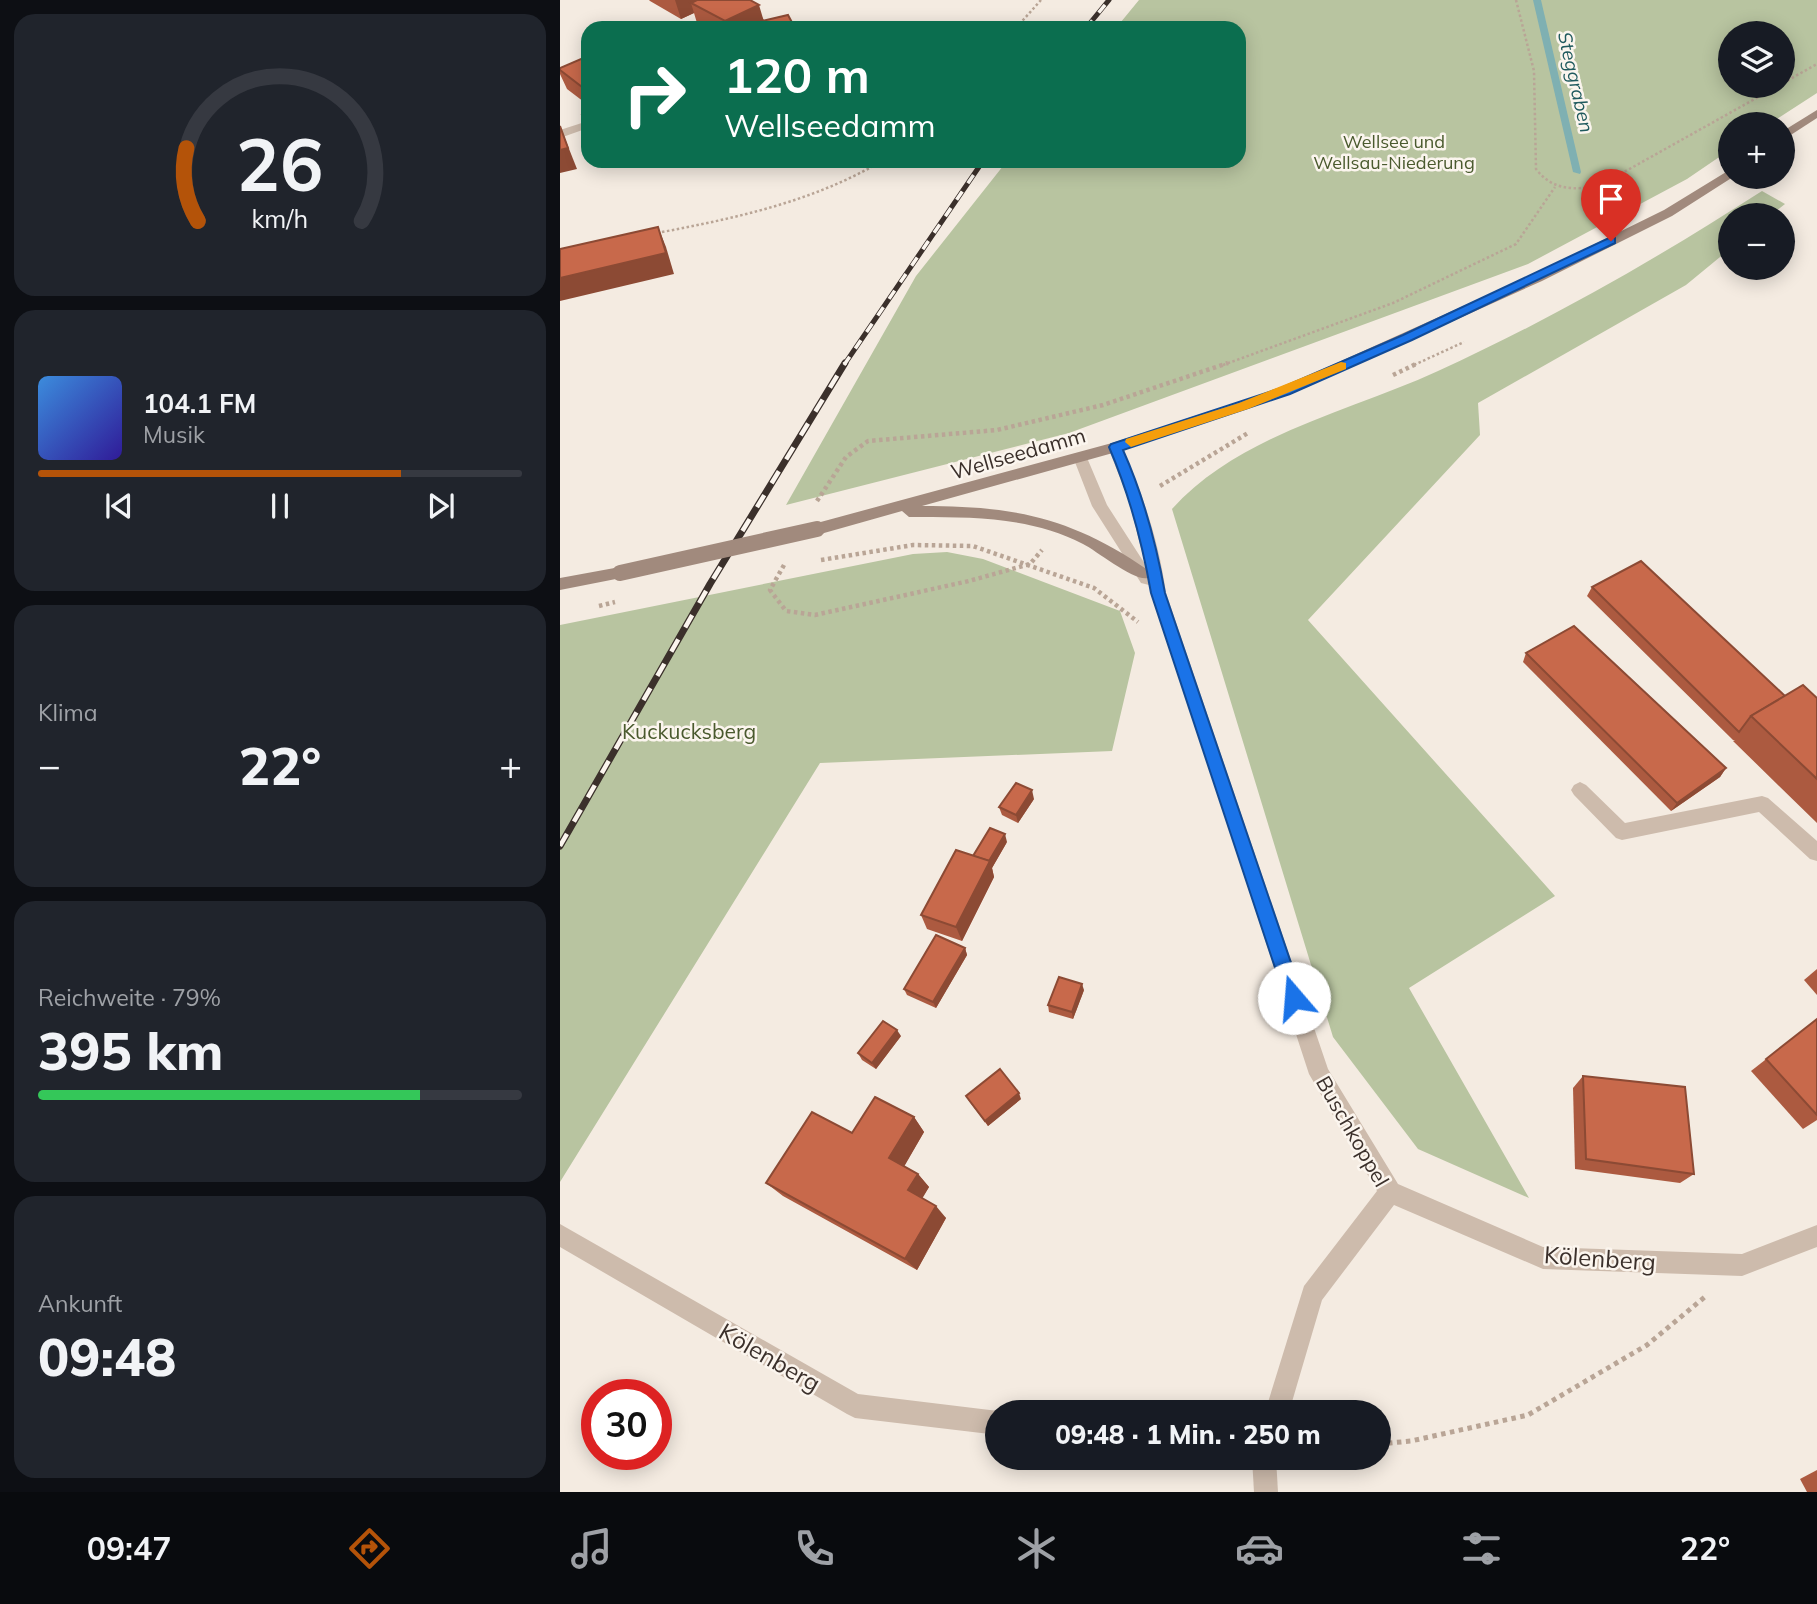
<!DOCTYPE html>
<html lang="de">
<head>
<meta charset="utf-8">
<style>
	body { margin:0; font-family:Mulish,sans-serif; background:#20242c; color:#f1f3f6; height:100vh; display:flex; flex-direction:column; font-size:26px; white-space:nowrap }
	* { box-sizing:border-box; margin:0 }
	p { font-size:23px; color:#9ea1a6 }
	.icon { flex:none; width:38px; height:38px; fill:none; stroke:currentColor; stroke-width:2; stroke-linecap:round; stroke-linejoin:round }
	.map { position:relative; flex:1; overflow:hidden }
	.side { display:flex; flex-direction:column; gap:14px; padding:14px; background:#0d0f14; width:560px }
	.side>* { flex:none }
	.banner { position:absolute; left:21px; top:21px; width:665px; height:147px; border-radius:21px; box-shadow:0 4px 18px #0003; background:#0b6e4f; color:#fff; overflow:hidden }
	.fabs { position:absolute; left:1158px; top:21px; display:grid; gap:14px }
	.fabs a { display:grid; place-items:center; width:77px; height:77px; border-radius:50%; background:#171b24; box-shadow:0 4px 18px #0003; font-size:35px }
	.speed { position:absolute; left:21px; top:1379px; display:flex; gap:14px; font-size:35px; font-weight:700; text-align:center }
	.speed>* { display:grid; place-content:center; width:91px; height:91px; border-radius:50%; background:#171b24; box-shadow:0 4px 18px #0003; line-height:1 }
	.speed .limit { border:10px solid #d22; background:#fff; color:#111 }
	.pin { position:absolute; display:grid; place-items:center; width:60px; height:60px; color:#fff; margin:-72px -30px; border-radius:50% 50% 50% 0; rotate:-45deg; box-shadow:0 0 7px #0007 }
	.pin .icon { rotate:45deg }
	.me { position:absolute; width:77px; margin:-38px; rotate:342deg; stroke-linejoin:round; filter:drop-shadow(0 0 5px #0008) }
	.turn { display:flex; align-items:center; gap:24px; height:147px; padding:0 28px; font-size:32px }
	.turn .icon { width:91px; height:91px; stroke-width:2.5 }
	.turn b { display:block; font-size:49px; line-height:60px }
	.big { font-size:52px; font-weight:800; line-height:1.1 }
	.side .tile { flex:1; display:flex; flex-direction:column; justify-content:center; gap:10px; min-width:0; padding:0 24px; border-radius:21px; background:#20242c }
	.side .dial { align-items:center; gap:0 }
	.dial svg { height:182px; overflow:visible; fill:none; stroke:#363941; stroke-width:7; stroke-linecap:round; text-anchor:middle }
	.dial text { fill:#f1f3f6; stroke:none }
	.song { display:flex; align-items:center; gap:21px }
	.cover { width:84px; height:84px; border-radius:10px; background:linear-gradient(135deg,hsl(210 70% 55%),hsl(250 70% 35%)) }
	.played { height:7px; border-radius:4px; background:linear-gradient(90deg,#b45309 75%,#363941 75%) }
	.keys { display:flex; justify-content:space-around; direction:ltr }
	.heat { display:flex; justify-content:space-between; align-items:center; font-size:38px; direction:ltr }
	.charge { height:10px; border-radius:5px; background:linear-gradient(90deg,#34c759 79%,#363941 0) }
	.trip { position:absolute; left:425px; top:1400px; width:406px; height:70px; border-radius:35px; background:#171b24; box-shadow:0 4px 18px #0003; font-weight:800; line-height:70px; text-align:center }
	.menu { display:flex; height:112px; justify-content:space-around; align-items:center; background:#090b0e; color:#9ea1a6 }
	.menu .icon { width:49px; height:49px }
	.menu .on { color:#b45309 }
	.menu b { font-size:32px; color:#f1f3f6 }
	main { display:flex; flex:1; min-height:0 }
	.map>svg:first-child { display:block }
	.green { fill:#b8c4a0; fill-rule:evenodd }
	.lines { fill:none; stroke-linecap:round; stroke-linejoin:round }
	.stream { fill:#7fb0b2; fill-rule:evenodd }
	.path-far2 { stroke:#b9a596; stroke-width:2.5; stroke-dasharray:2.5 2.5; stroke-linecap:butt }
	.path-far1 { stroke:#b9a596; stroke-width:4.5; stroke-dasharray:3.5 3.5; stroke-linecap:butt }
	.path { stroke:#b9a596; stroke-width:5; stroke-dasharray:4.5 4.5; stroke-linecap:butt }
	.service { fill:#cdbbac; fill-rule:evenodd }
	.minor { fill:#cdbbac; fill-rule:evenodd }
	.secondary { fill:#a18a7d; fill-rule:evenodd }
	.rail-far1-casing { stroke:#3b302b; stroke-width:5 }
	.rail-casing { stroke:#3b302b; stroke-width:7 }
	.rail-far1 { stroke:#fbf5ee; stroke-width:3.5; stroke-dasharray:10; stroke-linecap:butt }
	.rail { stroke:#fbf5ee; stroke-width:4.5; stroke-dasharray:14; stroke-linecap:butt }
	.path-bridge { stroke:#b9a596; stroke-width:4.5; stroke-dasharray:3.5 3.5; stroke-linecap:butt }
	.secondary-bridge { stroke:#a18a7d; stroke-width:16 }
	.wall { fill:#ac5a40 }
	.shaded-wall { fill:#8c4a34 }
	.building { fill:#c8694b; stroke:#8c4a34; stroke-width:2 }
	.route { fill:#1a73e8; stroke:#114b97; stroke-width:2 }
	.slow { fill:#f59e0b }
	.labels { text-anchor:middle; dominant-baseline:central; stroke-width:5; stroke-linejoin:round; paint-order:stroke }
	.far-park-label { font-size:18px; fill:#4a5a2e; stroke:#fbf5ee }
	.far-water-label { font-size:19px; font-style:italic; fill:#1f5a5e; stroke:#fbf5ee }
	.street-label { font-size:21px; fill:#3b302b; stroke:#fbf5ee }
	.park-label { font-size:21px; fill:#4a5a2e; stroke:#fbf5ee }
	.near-street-label { font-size:24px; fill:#3b302b; stroke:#fbf5ee }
</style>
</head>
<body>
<main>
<section class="side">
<div class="tile dial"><svg viewBox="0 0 100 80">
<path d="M14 69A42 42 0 1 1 86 69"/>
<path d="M14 69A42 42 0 0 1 9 37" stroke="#b45309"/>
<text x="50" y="56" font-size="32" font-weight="700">26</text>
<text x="50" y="72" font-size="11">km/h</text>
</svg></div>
<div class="tile">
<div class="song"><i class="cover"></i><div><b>104.1 FM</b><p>Musik</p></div></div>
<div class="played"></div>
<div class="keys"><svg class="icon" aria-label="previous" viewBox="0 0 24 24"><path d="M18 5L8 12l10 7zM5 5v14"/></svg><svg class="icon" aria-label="pause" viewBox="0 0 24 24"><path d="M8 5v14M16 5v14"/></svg><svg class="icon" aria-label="next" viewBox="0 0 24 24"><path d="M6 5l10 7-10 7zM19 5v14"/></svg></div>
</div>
<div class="tile"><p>Klima</p>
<div class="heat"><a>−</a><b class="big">22°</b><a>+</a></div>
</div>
<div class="tile"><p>Reichweite · 79%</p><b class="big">395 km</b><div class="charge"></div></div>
<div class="tile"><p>Ankunft</p><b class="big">09:48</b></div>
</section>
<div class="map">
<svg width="1257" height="1492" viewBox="0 0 1257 1492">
	<rect width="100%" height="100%" fill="#f4ebe1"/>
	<g class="green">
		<path d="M579,0H1257V93L1209,124H1171V149L1127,179L968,264L509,433L226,505L356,276L447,161H679V28H556ZM1171,33H1223V86H1171Z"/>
		<path d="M1202,191L1225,204L1211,215H1171V248L1126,285L918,403L920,435L748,620L995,896L849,988L969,1198L858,1149L773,1037L612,509C680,434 789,412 878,371C990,320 1098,258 1202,191Z"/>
		<polygon points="387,552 423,559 560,611 575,653 552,751 260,763 0,1182 0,625 353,554"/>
	</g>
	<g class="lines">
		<polygon class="stream" points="973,0 981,0 1021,172 1020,174 1013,172"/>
		<g class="path-far2">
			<path d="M956,0L974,71L976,169C993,191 1014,190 1039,186L1218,86"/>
			<polyline points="456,28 481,0"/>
			<polyline points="1223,83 1257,64"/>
			<path d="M97,233C176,218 252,202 322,161"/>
			<polyline points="663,365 833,303 956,244 995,187"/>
			<polyline points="854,365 904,342"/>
		</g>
		<g class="path-far1">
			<polyline points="833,375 858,363"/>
			<polyline points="600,486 688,433"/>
			<polyline points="257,501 286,457 308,441 437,430 543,405 668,363"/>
			<polyline points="261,560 353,545 413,546 534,588 578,622"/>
			<polyline points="224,565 210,590 226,611 255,615 409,581 470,564 482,550"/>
		</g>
		<polyline class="path" points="819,1444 851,1441 968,1415 1087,1345 1146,1296"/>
		<g class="service">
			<polygon points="28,121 28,128 0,138 0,130"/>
			<polygon points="1020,782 1026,785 1065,823 1202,796 1208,798 1257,841 1257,861 1250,859 1199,812 1062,840 1056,838 1014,795 1011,790 1014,785"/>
		</g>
		<g class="minor">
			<path d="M555,442L562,447C583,494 599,542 606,593L768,1069L838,1184L983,1247L1182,1254L1257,1225V1247L1182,1276L983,1269L834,1205L762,1300L729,1412H705L744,1286L817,1191L749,1074L589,585L581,583L532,506L513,457L520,452L525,453L547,505L585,564L569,501L548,447Z"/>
			<polygon points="0,1224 298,1394 438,1411 441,1412 438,1412 438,1435 295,1418 287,1414 0,1247"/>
			<polygon points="692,1458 716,1458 718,1492 694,1492"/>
		</g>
		<g class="secondary">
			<polygon points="1257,110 1257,118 1223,140 1223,131"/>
			<path d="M1171,169V177H1173L1112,216L982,281L731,394L560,451L362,506C454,506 511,517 588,570L590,574L588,578C575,582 537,551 523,544C469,516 408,517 349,517L342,511L257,535L249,529L257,523L552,443L721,388L972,275L1104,210Z"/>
			<polygon points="60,567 68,573 66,577 0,590 0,578"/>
		</g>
		<defs>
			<g id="rail-far1">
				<polyline points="526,28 549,0"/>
				<polyline points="284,365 423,161"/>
			</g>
			<polyline id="rail" points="0,846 150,584 285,363"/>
		</defs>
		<use href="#rail-far1" class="rail-far1-casing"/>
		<use href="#rail" class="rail-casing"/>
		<use href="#rail-far1" class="rail-far1"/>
		<use href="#rail" class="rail"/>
		<polyline class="path-bridge" points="39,606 55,602"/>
		<polyline class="secondary-bridge" points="60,573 257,529"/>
	</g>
	<g class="wall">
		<polygon points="89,0 190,0 204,20 235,28 146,28 137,23 134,13 121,19 90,1"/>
		<polygon points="28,56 28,105 7,89 0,74 0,68"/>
		<polygon points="1032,587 1225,696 1257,698 1257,823 1173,741 1175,740 1173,740 1027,596"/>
		<polygon points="966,653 1166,768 1160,777 1111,811 963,662"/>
		<polygon points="474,799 458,823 442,815 439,807"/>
		<polygon points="447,842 432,868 434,877 402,941 367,929 361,915"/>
		<polygon points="405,948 407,955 376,1008 347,995 344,989"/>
		<polygon points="1257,969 1257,995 1244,980"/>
		<polygon points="524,990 513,1019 489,1012 488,1005"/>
		<polygon points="1257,1019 1257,1120 1243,1129 1191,1071"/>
		<polygon points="341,1036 316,1069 302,1060 298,1053"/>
		<polygon points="1023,1076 1134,1174 1120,1183 1015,1169 1013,1088"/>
		<polygon points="406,1096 461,1099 428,1126 409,1101"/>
		<polygon points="354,1117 364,1132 344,1166 358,1174 369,1187 362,1198 386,1218 357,1270 223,1196 206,1183 292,1133"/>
		<polygon points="1257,1470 1257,1492 1247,1492 1240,1479"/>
	</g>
	<g class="shaded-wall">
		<polygon points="115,0 154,0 131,3 134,13 121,19"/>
		<polygon points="199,5 205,25 184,25 185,28 167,28 165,21"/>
		<polygon points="0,126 17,169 0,173"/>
		<polygon points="98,227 106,247 114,274 0,301 0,278"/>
		<polygon points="1166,768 1160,777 1111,811 1117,803"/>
		<polygon points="472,790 474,799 458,823 456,815"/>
		<polygon points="445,834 447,842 432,868 434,877 402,941 396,927 428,863"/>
		<polygon points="405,948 407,955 376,1008 373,1002"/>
		<polygon points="522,984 524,990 513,1019 512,1012"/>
		<polygon points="337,1030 341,1036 316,1069 312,1063"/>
		<polygon points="459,1093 461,1099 428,1126 425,1121"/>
		<polygon points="354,1117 364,1132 341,1172 329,1158"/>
		<polygon points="358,1174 369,1187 359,1204 348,1190"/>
		<polygon points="376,1206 386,1218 357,1270 345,1259"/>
	</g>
	<g class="building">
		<polygon points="137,0 190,0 199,5 165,21 131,3"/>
		<polygon points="228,15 235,28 186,28 184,25"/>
		<polygon points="28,56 28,89 26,90 0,70 0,68"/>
		<polygon points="28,113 28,132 22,115"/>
		<polygon points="0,126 8,148 0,150"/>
		<polygon points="98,227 106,253 0,278 0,249"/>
		<polygon points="1081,561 1225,696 1191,716 1179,732 1032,587"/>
		<polygon points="1014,626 1166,768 1117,803 966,653"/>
		<polygon points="1243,685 1257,698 1257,779 1191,716"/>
		<polygon points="456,783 472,790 456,815 439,807"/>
		<polygon points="430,828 445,834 429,861 413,856"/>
		<polygon points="396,850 430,861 396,927 361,915"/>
		<polygon points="376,935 405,948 373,1002 344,989"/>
		<polygon points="499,977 522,984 512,1012 488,1005"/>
		<polygon points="1257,1019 1257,1115 1206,1059"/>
		<polygon points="323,1021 337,1030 312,1063 298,1053"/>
		<polygon points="440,1069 459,1093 425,1121 406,1096"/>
		<polygon points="1023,1076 1125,1087 1134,1174 1026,1159"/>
		<polygon points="315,1097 354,1117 329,1158 358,1174 348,1190 376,1206 345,1259 206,1183 252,1112 292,1133"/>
	</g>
	<path class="route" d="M1051,237L1055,238V243L852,340L730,394L563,450C584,497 596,542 605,593L743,998L740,1004L734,1006L727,1004L591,593C582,541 570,496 549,447L551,444L721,388L843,335Z"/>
	<polygon class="slow" points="781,362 786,363 786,369 688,409 571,447 565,442 566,439 679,403"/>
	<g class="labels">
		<g class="far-park-label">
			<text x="834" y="141">Wellsee und<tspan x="834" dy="21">Wellsau-Niederung</tspan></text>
		</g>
		<g class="far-water-label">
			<text transform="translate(1016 82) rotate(77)">Steggraben</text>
		</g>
		<g class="street-label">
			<text transform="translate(458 453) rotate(-16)">Wellseedamm</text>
			<text transform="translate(793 1131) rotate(60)">Buschkoppel</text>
		</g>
		<g class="park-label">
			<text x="129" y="731">Kuckucksberg</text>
		</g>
		<g class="near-street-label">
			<text transform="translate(1040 1258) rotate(4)">Kölenberg</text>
			<text transform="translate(210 1357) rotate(30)">Kölenberg</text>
		</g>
	</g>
</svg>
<div class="fabs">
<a><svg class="icon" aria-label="layers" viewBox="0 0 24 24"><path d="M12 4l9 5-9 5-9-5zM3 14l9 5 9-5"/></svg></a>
<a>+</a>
<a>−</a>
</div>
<div class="speed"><div class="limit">30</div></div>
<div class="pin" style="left:1051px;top:241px;background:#d93025"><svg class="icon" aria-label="arrive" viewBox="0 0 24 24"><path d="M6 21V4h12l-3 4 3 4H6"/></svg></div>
<svg class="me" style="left:734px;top:998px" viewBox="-20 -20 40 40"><circle r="19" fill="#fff"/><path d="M0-13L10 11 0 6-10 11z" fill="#1a73e8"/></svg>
<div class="trip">09:48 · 1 Min. · 250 m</div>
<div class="banner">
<div class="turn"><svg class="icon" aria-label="right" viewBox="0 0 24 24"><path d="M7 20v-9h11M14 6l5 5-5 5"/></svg><div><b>120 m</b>Wellseedamm</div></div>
</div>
</div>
</main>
<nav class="menu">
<b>09:47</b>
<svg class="icon on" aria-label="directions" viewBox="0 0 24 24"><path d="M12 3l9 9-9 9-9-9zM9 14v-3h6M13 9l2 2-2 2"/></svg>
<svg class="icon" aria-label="music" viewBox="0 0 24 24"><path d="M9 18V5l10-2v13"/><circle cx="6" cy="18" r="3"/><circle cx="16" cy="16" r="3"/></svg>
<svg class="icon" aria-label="phone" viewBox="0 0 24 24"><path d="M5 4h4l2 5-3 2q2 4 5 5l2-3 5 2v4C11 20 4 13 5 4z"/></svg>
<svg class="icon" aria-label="climate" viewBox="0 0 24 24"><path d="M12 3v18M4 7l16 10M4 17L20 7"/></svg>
<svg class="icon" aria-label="car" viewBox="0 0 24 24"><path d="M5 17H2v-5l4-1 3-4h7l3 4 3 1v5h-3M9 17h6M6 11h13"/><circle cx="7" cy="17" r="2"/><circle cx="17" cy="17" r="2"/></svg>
<svg class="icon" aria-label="filters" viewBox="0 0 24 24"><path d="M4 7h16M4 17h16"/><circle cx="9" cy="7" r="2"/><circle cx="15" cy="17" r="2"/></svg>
<b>22°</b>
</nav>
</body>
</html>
